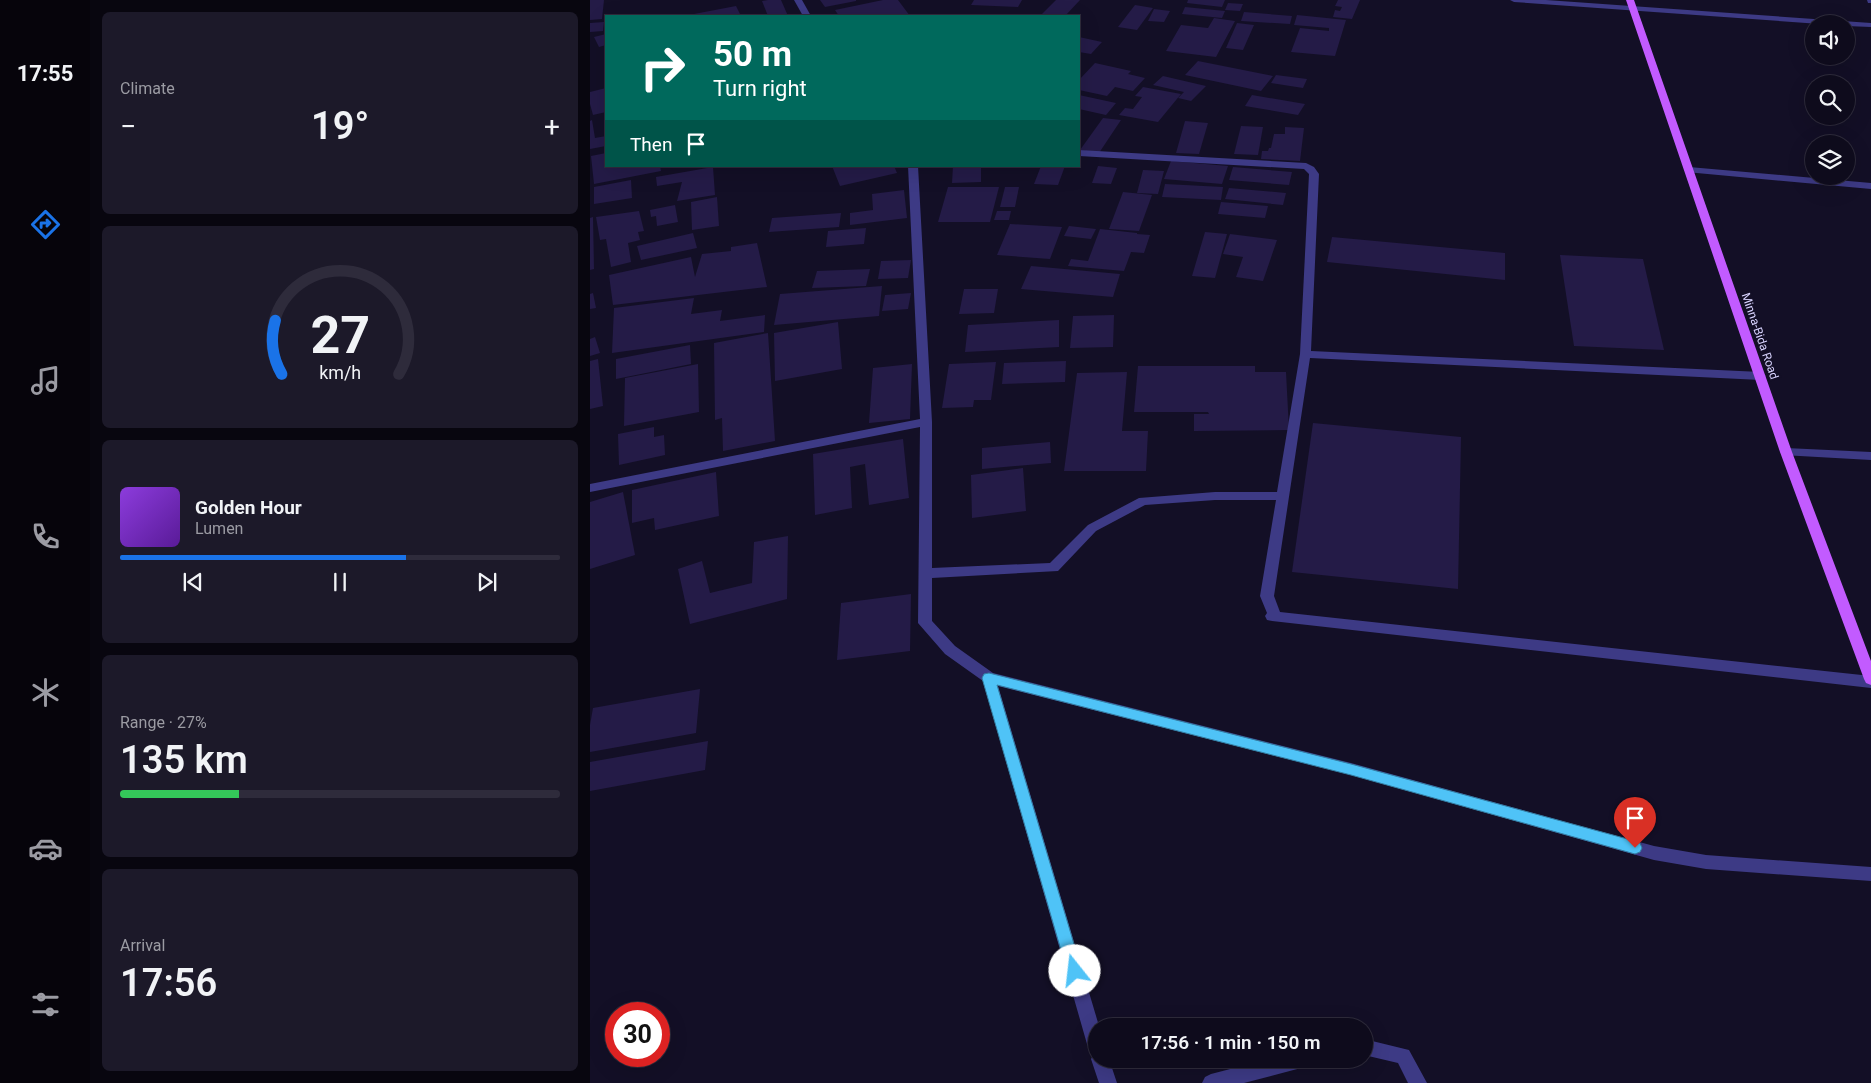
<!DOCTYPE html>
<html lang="en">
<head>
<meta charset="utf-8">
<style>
	body { margin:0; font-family:Roboto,sans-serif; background:#1c1929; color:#f1f3f6; height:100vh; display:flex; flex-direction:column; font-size:19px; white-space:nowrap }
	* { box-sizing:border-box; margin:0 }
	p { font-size:16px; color:#9b9ba3 }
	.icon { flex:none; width:28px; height:28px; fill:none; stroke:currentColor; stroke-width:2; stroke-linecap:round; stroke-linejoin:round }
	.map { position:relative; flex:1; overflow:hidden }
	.drawer { display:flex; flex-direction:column; gap:12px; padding:12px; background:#08060f; width:500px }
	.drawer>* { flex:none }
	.banner { position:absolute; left:15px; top:15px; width:475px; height:152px; border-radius:0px; box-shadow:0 5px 20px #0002,0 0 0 1px #2e2b3b; background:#00695c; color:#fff; overflow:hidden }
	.buttons { position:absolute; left:1215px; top:15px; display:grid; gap:10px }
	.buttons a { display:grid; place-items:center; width:50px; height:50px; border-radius:50%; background:#0e0b1c; box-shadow:0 5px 20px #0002,0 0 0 1px #2e2b3b; font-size:25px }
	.speed { position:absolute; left:15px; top:1002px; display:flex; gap:10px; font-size:25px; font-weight:700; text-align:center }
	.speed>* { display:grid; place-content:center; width:65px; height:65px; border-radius:50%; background:#0e0b1c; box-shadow:0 5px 20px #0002,0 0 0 1px #2e2b3b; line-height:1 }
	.speed .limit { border:8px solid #d22; background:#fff; color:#111 }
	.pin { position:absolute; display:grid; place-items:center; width:42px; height:42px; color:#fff; margin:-51px -21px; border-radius:50% 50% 50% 0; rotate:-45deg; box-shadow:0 0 5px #0007 }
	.pin .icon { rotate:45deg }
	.me { position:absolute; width:55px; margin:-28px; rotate:344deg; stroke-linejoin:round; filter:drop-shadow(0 0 4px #0008) }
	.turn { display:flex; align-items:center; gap:18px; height:105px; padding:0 25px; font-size:22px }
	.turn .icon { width:65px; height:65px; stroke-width:2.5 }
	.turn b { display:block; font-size:35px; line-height:42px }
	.then { display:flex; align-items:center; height:48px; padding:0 25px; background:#0003; gap:10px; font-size:19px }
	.big { font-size:38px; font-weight:600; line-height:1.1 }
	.drawer .tile { flex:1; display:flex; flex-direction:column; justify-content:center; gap:8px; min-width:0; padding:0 18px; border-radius:8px; background:#1c1929 }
	.drawer .dial { align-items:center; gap:0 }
	.dial svg { height:130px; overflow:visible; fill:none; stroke:#2e2b3b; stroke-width:7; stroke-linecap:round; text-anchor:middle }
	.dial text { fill:#f1f3f6; stroke:none }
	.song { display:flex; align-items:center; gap:15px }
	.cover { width:60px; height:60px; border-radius:8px; background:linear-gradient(135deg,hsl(270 70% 55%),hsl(270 70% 35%)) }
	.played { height:5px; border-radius:2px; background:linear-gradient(90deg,#1a73e8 65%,#2e2b3b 65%) }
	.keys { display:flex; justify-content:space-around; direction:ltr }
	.heat { display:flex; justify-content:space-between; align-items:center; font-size:28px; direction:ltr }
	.charge { height:8px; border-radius:4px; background:linear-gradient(90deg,#34c759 27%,#2e2b3b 0) }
	.trip { position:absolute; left:498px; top:1018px; width:285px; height:50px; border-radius:25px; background:#0e0b1c; box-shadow:0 5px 20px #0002,0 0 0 1px #2e2b3b; font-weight:600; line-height:50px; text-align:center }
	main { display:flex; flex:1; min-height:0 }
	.dock { display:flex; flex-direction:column; width:90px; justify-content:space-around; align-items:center; background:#06040b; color:#9b9ba3 }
	.dock .icon { width:35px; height:35px }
	.dock .selected { color:#1a73e8 }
	.dock b { font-size:22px; color:#f1f3f6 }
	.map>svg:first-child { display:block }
	.building { fill:#241b47 }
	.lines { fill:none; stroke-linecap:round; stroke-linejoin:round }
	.street { fill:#3d3a85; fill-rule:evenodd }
	.primary { fill:#c25bff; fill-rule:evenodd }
	.route { fill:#4fc3f7; stroke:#337fa1 }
	.labels { text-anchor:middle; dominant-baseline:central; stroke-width:4; stroke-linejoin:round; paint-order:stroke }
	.street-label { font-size:12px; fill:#d9d4ff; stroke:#130f26 }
</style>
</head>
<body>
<main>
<nav class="dock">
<b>17:55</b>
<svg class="icon selected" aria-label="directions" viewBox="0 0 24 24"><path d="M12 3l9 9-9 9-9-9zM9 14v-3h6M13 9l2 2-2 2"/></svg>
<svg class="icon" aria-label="music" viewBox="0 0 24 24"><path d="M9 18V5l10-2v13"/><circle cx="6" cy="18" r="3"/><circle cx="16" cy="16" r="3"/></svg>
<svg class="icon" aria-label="phone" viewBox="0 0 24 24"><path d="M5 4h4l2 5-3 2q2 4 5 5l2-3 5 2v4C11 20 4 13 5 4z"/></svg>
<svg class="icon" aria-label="climate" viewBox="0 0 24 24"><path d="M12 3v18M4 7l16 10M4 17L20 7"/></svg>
<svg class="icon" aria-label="car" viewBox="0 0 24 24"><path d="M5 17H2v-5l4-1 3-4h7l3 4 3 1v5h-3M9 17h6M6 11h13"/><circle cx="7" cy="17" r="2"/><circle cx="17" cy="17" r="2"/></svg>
<svg class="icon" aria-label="filters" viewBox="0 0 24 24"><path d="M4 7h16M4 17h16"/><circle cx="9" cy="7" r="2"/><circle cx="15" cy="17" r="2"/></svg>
</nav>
<section class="drawer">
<div class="tile"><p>Climate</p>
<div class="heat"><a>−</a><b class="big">19°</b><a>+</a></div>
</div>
<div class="tile dial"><svg viewBox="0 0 100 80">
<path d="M14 69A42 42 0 1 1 86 69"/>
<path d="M14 69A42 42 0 0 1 10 36" stroke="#1a73e8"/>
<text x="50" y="56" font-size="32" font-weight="700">27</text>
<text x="50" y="72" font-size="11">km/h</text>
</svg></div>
<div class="tile">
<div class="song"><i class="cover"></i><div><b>Golden Hour</b><p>Lumen</p></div></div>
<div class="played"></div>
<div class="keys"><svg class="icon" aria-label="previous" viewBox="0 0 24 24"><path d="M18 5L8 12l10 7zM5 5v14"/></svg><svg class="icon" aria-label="pause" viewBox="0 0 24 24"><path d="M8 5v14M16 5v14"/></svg><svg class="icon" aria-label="next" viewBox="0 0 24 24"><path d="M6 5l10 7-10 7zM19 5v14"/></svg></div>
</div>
<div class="tile"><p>Range · 27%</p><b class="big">135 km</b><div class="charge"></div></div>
<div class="tile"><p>Arrival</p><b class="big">17:56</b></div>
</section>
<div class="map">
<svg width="1281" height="1083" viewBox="0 0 1281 1083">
	<rect width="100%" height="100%" fill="#130f26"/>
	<g class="building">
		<polygon points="0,0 14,0 12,19 0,20"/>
		<polygon points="178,0 191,0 198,16 178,16 172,1"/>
		<polygon points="230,0 266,0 266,1 235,7"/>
		<polygon points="293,0 308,0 320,16 249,16 245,10"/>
		<polygon points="384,0 432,0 428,7 381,5"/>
		<polygon points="466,0 490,0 475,16 450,16"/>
		<polygon points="598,0 635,0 632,7 597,3"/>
		<polygon points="748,0 770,0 762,19 743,17 745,10 750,11 752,7 745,6"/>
		<polygon points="638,3 653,4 650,11 635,10"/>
		<polygon points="545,5 563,8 547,30 528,27"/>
		<polygon points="146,6 151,16 105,16 104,14"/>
		<polygon points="595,7 635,11 632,18 592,14"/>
		<polygon points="564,9 580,11 574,22 558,21"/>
		<polygon points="654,12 702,16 700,24 651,21"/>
		<polygon points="707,15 756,20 745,56 701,52 710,28 739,31 739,28 704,25"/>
		<polygon points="624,18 645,21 626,57 576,51 591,25 618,28"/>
		<polygon points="14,22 13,31 0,32 0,23"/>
		<polygon points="647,23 664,25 653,50 636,48"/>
		<polygon points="16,34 16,45 9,47 4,37"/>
		<polygon points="489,37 512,42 501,54 489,52"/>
		<polygon points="608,61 683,76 671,91 595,75"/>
		<polygon points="505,63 541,71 538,74 555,78 543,91 525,87 517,96 489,90 489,80"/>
		<polygon points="686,75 717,79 713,88 681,83"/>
		<polygon points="573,76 616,86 601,101 588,98 594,92 563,85"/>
		<polygon points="553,87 591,94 568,122 529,115 535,108 543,109 552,97 545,96"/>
		<polygon points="16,88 16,112 3,115 0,104 0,92"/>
		<polygon points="489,95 526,103 516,115 489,109"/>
		<polygon points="662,95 715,104 708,115 655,106"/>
		<polygon points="513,118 531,120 509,153 490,150"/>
		<polygon points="2,120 5,138 16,136 16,146 0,149 0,121"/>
		<polygon points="595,121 618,123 609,154 586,153"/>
		<polygon points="651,126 673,127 668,155 644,154"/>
		<polygon points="695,127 714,128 710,161 671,159 672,151 678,151 679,148 681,148 684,134 695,134"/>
		<polygon points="16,153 16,166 19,166 19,168 30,166 70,166 71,171 4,184 1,156"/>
		<polygon points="581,161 638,166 632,184 574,179"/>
		<polygon points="242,166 304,166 307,173 250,186"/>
		<polygon points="363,166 391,166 391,182 362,183"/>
		<polygon points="451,166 475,166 468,185 444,184"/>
		<polygon points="508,166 527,168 521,184 502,183"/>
		<polygon points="123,167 125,195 87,201 92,182 67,186 66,177"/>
		<polygon points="643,167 702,172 699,185 639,180"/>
		<polygon points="553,170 574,171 568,194 547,193"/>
		<polygon points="41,180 42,198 4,204 4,187"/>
		<polygon points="575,184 633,187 631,200 572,197"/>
		<polygon points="358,187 409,187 400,222 348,222"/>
		<polygon points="415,187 429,187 425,207 410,207"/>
		<polygon points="639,188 696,193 693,205 635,199"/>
		<polygon points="314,190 317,218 260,225 260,213 283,210 282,194"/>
		<polygon points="533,192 562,195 549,231 519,229"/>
		<polygon points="127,197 129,226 102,230 101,202"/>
		<polygon points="631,202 678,206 675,218 628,214"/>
		<polygon points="85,205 88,222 67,226 66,216 61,217 60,210"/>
		<polygon points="49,211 54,231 48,232 50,240 38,243 41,262 21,267 16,239 10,240 6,217"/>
		<polygon points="407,211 421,211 419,220 404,220"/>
		<polygon points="251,213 249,227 179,232 182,218"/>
		<polygon points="3,217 4,269 0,270 0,218"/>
		<polygon points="420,224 472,227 460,259 407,255"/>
		<polygon points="479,226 506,229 501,239 474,236"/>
		<polygon points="276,228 274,244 236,247 238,231"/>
		<polygon points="510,229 547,233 547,234 560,235 554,253 541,252 534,271 478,266 481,259 498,261"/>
		<polygon points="615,232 637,234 625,278 602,276"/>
		<polygon points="103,233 107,248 51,260 47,246"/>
		<polygon points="640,234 687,240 673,281 646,277 653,257 633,254"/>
		<polygon points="742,237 915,253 915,280 737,262"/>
		<polygon points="167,243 177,287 23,305 19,275 101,257 105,277 112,254 141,251 141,247"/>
		<polygon points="970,255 1053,259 1074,350 984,346"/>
		<polygon points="321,260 318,278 288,279 291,261"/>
		<polygon points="441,266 530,274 523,297 431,289"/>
		<polygon points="280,269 276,286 222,288 227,271"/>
		<polygon points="292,286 289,316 184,325 190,294"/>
		<polygon points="374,289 408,289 404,313 369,314"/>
		<polygon points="3,293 6,308 0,309 0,294"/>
		<polygon points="321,293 318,309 292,311 295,295"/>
		<polygon points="104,298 101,314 132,310 130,321 175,315 174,332 22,353 24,308"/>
		<polygon points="524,315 523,347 480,348 483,316"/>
		<polygon points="469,320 469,347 375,352 378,325"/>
		<polygon points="248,322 252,369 185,381 184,333"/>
		<polygon points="178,333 185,441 133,451 132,418 125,420 124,343"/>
		<polygon points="5,337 10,353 0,356 0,339"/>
		<polygon points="100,345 101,364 26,379 26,359"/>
		<polygon points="8,359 13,406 0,409 0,361"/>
		<polygon points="476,361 475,382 412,384 414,363"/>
		<polygon points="406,362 401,400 384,400 383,407 352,408 359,364"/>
		<polygon points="108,364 109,412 34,426 35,378"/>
		<polygon points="322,364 320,419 279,423 283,368"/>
		<polygon points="548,366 665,366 665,372 696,372 699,430 604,431 604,414 619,414 618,412 544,412"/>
		<polygon points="537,372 532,431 558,431 556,471 474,471 487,373"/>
		<polygon points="723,423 871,437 868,589 702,572"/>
		<polygon points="64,427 64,437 74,435 75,455 29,465 28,434"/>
		<polygon points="313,439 319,498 279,505 275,464 260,467 262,508 225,515 223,454"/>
		<polygon points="460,442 461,463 392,469 392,448"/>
		<polygon points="433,468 436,511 382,518 381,475"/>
		<polygon points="126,472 129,516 65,530 64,518 42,523 42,490"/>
		<polygon points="33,492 45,555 0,569 0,502"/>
		<polygon points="198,536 197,599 100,624 88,569 112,561 120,593 162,583 164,542"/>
		<polygon points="321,594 320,651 247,660 251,603"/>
		<polygon points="110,689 106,733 0,752 0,725 3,708"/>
		<polygon points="118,741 115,770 0,791 0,762"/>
	</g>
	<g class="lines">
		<g class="street">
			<polygon points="204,0 212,0 221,16 213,16"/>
			<polygon points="920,0 956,0 1281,23 1281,27 1256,26 1256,24 1230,24 924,2"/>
			<polygon points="1277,0 1281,0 1281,3 1278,3"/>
			<polygon points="489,150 716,163 724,167 729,174 721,351 1171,372 1176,376 1171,380 720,358 684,596 690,612 1281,676 1281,688 682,621 677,620 675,616 677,613 670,596 686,500 625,500 555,505 506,531 468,571 342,578 342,621 365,646 403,673 761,763 1064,846 1116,855 1281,867 1281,881 1116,869 1064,860 761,775 408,686 509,1026 506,1026 506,1059 519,1059 527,1083 509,1083 501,1059 505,1052 500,1050 497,1044 393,681 355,654 328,623 330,427 0,492 0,484 330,419 318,166 328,166 342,422 342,568 460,563 498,525 549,498 625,492 687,492 710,354 719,174 714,169 489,156"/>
			<polygon points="1099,167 1281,183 1281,189 1096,172 1094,170"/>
			<polygon points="1196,448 1281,452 1281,460 1192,455 1190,452"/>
			<polygon points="774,1039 819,1050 837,1083 818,1083 808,1063 774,1055"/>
			<polygon points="679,1059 720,1059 717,1065 711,1068 654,1083 612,1083 615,1077 621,1074"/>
		</g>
		<polygon class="primary" points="1036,0 1044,0 1202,452 1281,661 1281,685 1276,683 1274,679 1190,452"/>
	</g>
	<polygon class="route" points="399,673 761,764 1045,841 1050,843 1052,848 1050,852 1045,854 761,775 407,685 492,971 490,976 485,978 479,976 477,971 392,678 394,674"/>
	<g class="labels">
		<g class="street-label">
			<text transform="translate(1170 336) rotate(71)">Minna-Bida Road</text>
		</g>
	</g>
</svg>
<div class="buttons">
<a><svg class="icon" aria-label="sound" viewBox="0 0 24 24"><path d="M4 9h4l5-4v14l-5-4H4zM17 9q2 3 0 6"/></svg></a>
<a><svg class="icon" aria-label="search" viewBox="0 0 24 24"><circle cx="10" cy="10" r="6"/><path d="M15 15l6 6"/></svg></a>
<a><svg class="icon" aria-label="layers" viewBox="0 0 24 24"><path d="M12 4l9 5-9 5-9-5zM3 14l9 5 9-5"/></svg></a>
</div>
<div class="speed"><div class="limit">30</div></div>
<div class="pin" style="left:1045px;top:848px;background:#d93025"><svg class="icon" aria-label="arrive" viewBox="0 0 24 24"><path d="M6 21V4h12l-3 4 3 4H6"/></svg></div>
<svg class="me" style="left:485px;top:971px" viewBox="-20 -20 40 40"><circle r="19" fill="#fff"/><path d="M0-13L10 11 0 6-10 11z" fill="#4fc3f7"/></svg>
<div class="trip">17:56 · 1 min · 150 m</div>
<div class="banner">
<div class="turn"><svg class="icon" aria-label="right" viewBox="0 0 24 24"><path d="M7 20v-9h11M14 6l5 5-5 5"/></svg><div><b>50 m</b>Turn right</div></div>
<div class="then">Then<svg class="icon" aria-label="arrive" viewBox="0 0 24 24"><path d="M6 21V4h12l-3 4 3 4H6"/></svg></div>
</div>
</div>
</main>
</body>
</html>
